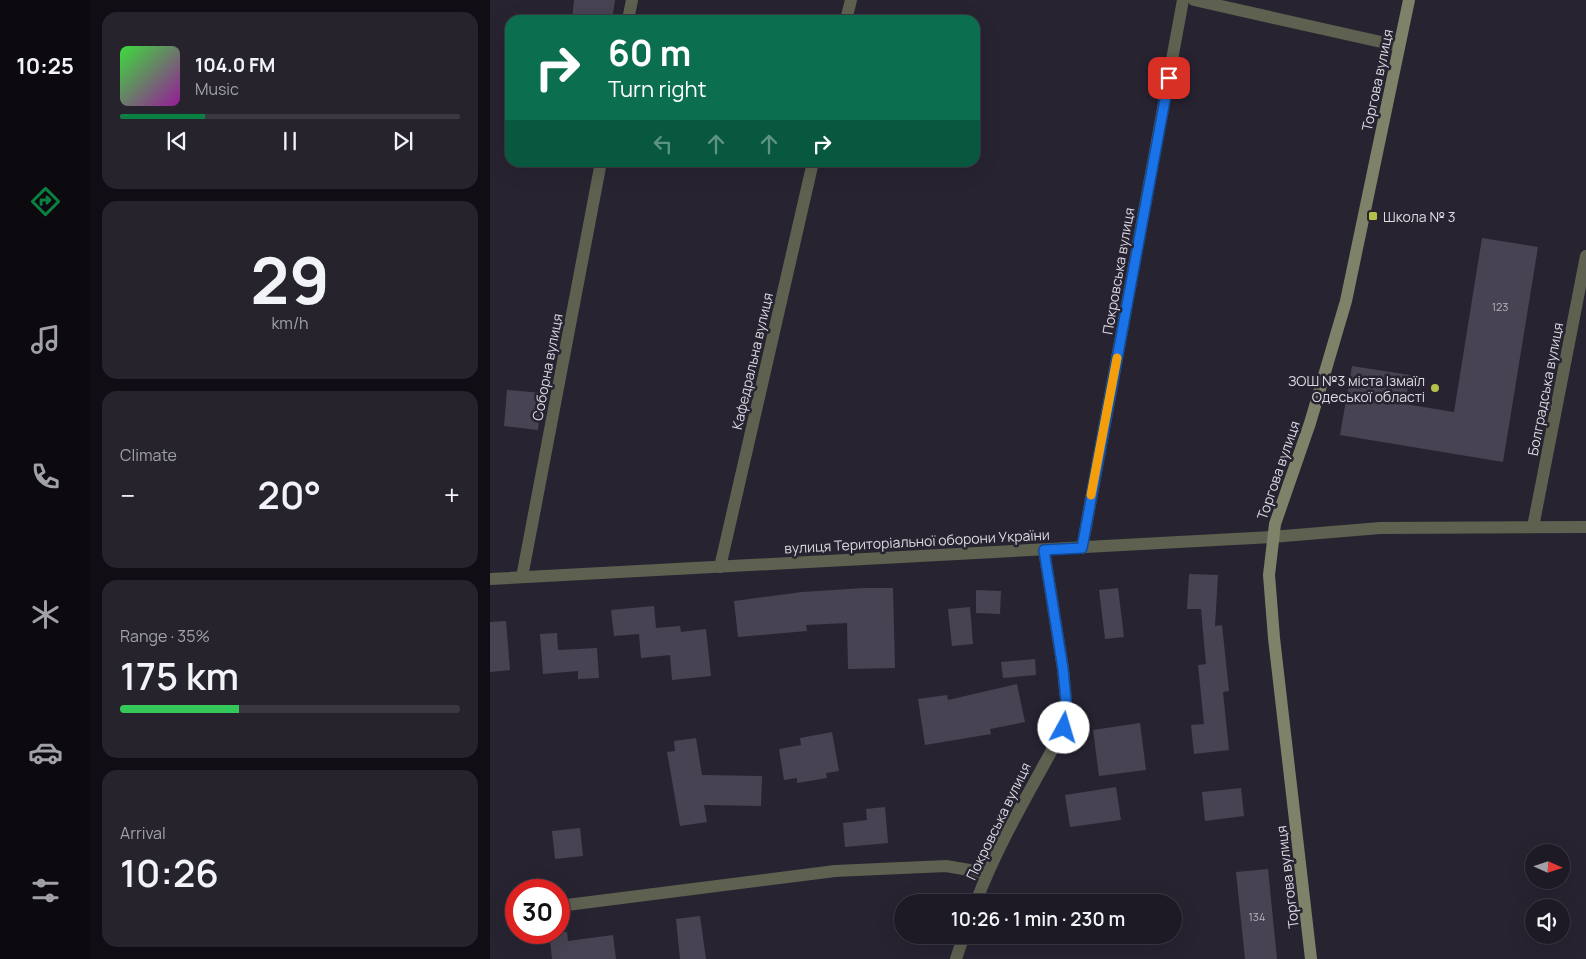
<!DOCTYPE html>
<html lang="en">
<head>
<meta charset="utf-8">
<style>
	body { margin:0; font-family:Manrope,sans-serif; background:#26232d; color:#f1f3f6; height:100vh; display:flex; flex-direction:column; font-size:19px; white-space:nowrap }
	* { box-sizing:border-box; margin:0 }
	p { font-size:16px; color:#a1a1a7 }
	.icon { flex:none; width:28px; height:28px; fill:none; stroke:currentColor; stroke-width:2; stroke-linecap:round; stroke-linejoin:round }
	.map { position:relative; flex:1; overflow:hidden }
	.panel { display:flex; flex-direction:column; gap:12px; padding:12px; background:#100e14; width:400px }
	.panel>* { flex:none }
	.top-card { position:absolute; left:15px; top:15px; width:475px; height:152px; border-radius:15px; box-shadow:0 5px 20px #0002,0 0 0 1px #3c3842; background:#0b6e4f; color:#fff; overflow:hidden }
	.needle { width:32px; rotate:93deg }
	.controls { position:absolute; left:1035px; top:844px; display:grid; gap:10px }
	.controls a { display:grid; place-items:center; width:45px; height:45px; border-radius:50%; background:#1e1a25; box-shadow:0 5px 20px #0002,0 0 0 1px #3c3842; font-size:25px }
	.speed { position:absolute; left:15px; top:879px; display:flex; gap:10px; font-size:25px; font-weight:700; text-align:center }
	.speed>* { display:grid; place-content:center; width:65px; height:65px; border-radius:50%; background:#1e1a25; box-shadow:0 5px 20px #0002,0 0 0 1px #3c3842; line-height:1 }
	.speed .limit { border:8px solid #d22; background:#fff; color:#111 }
	.pin { position:absolute; display:grid; place-items:center; width:42px; height:42px; color:#fff; margin:-21px; border-radius:10px; box-shadow:0 2px 8px #0006 }
	.me { position:absolute; width:55px; margin:-28px; rotate:6deg; stroke-linejoin:round; filter:drop-shadow(0 0 4px #0008) }
	.turn { display:flex; align-items:center; gap:18px; height:105px; padding:0 20px; font-size:22px }
	.turn .icon { width:65px; height:65px; stroke-width:2.5 }
	.turn b { display:block; font-size:35px; line-height:42px }
	.lanes { display:flex; align-items:center; height:48px; padding:0 20px; background:#0003; justify-content:center; gap:25px; direction:ltr }
	.lanes .off { opacity:.35 }
	.big { font-size:38px; font-weight:600; line-height:1.1 }
	.panel .tile { flex:1; display:flex; flex-direction:column; justify-content:center; gap:8px; min-width:0; padding:0 18px; border-radius:15px; background:#26232d }
	.panel .dial { align-items:center; gap:0 }
	.dial b { font-size:65px; line-height:1 }
	.song { display:flex; align-items:center; gap:15px }
	.cover { width:60px; height:60px; border-radius:8px; background:linear-gradient(135deg,hsl(120 70% 55%),hsl(300 70% 35%)) }
	.played { height:5px; border-radius:2px; background:linear-gradient(90deg,#0b8043 25%,#3c3842 25%) }
	.keys { display:flex; justify-content:space-around; direction:ltr }
	.heat { display:flex; justify-content:space-between; align-items:center; font-size:28px; direction:ltr }
	.charge { height:8px; border-radius:4px; background:linear-gradient(90deg,#34c759 35%,#3c3842 0) }
	.trip { position:absolute; left:404px; top:894px; width:288px; height:50px; border-radius:25px; background:#1e1a25; box-shadow:0 5px 20px #0002,0 0 0 1px #3c3842; font-weight:600; line-height:50px; text-align:center }
	main { display:flex; flex:1; min-height:0 }
	.tab-bar { display:flex; flex-direction:column; width:90px; justify-content:space-around; align-items:center; background:#0c0a0f; color:#a1a1a7 }
	.tab-bar .icon { width:35px; height:35px }
	.tab-bar .on { color:#0b8043 }
	.tab-bar b { font-size:22px; color:#f1f3f6 }
	.map>svg:first-child { display:block }
	.building { fill:#484352 }
	.lines { fill:none; stroke-linecap:round; stroke-linejoin:round }
	.minor { stroke:#5e6150; stroke-width:12 }
	.tertiary { stroke:#5e6150; stroke-width:12 }
	.secondary { stroke:#7e8268; stroke-width:12 }
	.route-casing { stroke:#114b97; stroke-width:12 }
	.route { stroke:#1a73e8; stroke-width:9 }
	.slow { stroke:#f59e0b; stroke-width:9 }
	.poi-dot { fill:#b5c24a; stroke:#282331; stroke-width:2 }
	.labels { text-anchor:middle; dominant-baseline:central; stroke-width:5; stroke-linejoin:round; paint-order:stroke }
	.number-label { font-size:11px; fill:#b7b4bf }
	.street-label { font-size:14px; fill:#dcdae3; stroke:#282331 }
	.poi-label { font-size:14px; fill:#dcdae3; stroke:#282331; text-anchor:start }
</style>
</head>
<body>
<main>
<nav class="tab-bar">
<b>10:25</b>
<svg class="icon on" aria-label="directions" viewBox="0 0 24 24"><path d="M12 3l9 9-9 9-9-9zM9 14v-3h6M13 9l2 2-2 2"/></svg>
<svg class="icon" aria-label="music" viewBox="0 0 24 24"><path d="M9 18V5l10-2v13"/><circle cx="6" cy="18" r="3"/><circle cx="16" cy="16" r="3"/></svg>
<svg class="icon" aria-label="phone" viewBox="0 0 24 24"><path d="M5 4h4l2 5-3 2q2 4 5 5l2-3 5 2v4C11 20 4 13 5 4z"/></svg>
<svg class="icon" aria-label="climate" viewBox="0 0 24 24"><path d="M12 3v18M4 7l16 10M4 17L20 7"/></svg>
<svg class="icon" aria-label="car" viewBox="0 0 24 24"><path d="M5 17H2v-5l4-1 3-4h7l3 4 3 1v5h-3M9 17h6M6 11h13"/><circle cx="7" cy="17" r="2"/><circle cx="17" cy="17" r="2"/></svg>
<svg class="icon" aria-label="filters" viewBox="0 0 24 24"><path d="M4 7h16M4 17h16"/><circle cx="9" cy="7" r="2"/><circle cx="15" cy="17" r="2"/></svg>
</nav>
<section class="panel">
<div class="tile">
<div class="song"><i class="cover"></i><div><b>104.0 FM</b><p>Music</p></div></div>
<div class="played"></div>
<div class="keys"><svg class="icon" aria-label="previous" viewBox="0 0 24 24"><path d="M18 5L8 12l10 7zM5 5v14"/></svg><svg class="icon" aria-label="pause" viewBox="0 0 24 24"><path d="M8 5v14M16 5v14"/></svg><svg class="icon" aria-label="next" viewBox="0 0 24 24"><path d="M6 5l10 7-10 7zM19 5v14"/></svg></div>
</div>
<div class="tile dial"><b>29</b><p>km/h</p></div>
<div class="tile"><p>Climate</p>
<div class="heat"><a>−</a><b class="big">20°</b><a>+</a></div>
</div>
<div class="tile"><p>Range · 35%</p><b class="big">175 km</b><div class="charge"></div></div>
<div class="tile"><p>Arrival</p><b class="big">10:26</b></div>
</section>
<div class="map">
<svg width="1096" height="959" viewBox="0 0 1096 959">
	<rect width="100%" height="100%" fill="#282331"/>
	<g class="building">
		<polygon points="84,0 125,0 122,20 82,20"/>
		<polygon points="992,238 1048,247 1013,462 850,435 862,366 920,375 915,404 964,412"/>
		<polygon points="17,390 52,393 48,430 14,426"/>
		<polygon points="699,574 728,575 725,626 732,625 739,691 733,692 739,750 704,754 701,725 714,724 708,665 716,664 711,609 697,609"/>
		<polygon points="374,588 403,588 405,668 358,669 357,623 316,625 317,631 248,637 244,601 312,592"/>
		<polygon points="628,588 634,637 615,639 609,590"/>
		<polygon points="486,590 511,591 510,614 486,613"/>
		<polygon points="164,606 166,628 190,626 191,632 216,629 221,676 182,680 180,655 151,658 149,634 124,636 121,610"/>
		<polygon points="480,607 483,644 462,646 458,609"/>
		<polygon points="16,621 20,670 0,672 0,622"/>
		<polygon points="67,633 68,650 107,648 109,678 88,679 88,671 53,674 50,634"/>
		<polygon points="545,659 546,675 513,678 511,662"/>
		<polygon points="527,684 535,722 500,729 501,734 435,745 428,699 457,695 458,700"/>
		<polygon points="650,723 656,770 609,776 603,730"/>
		<polygon points="342,732 349,771 336,773 337,778 307,783 307,778 294,780 289,749 311,745 310,738"/>
		<polygon points="206,738 212,775 272,776 271,806 214,805 217,822 190,826 177,752 185,751 184,741"/>
		<polygon points="626,787 631,820 580,827 575,795"/>
		<polygon points="751,788 754,816 715,821 712,792"/>
		<polygon points="395,807 398,843 355,847 353,823 377,820 376,809"/>
		<polygon points="90,828 93,856 65,859 62,831"/>
		<polygon points="778,869 787,959 755,959 746,872"/>
		<polygon points="210,916 216,959 190,959 186,919"/>
		<polygon points="59,932 77,932 78,941 123,935 126,959 62,959"/>
	</g>
	<g class="lines">
		<g class="minor">
			<polyline points="704,0 909,46"/>
			<polyline points="138,20 142,0"/>
			<polyline points="356,20 361,0"/>
			<polyline points="1043,527 1096,256"/>
			<polyline points="592,548 693,0"/>
			<polyline points="230,567 323,162"/>
			<polyline points="32,577 111,162"/>
			<path d="M486,902C509,841 543,786 574,728L576,701L573,669L554,550"/>
			<polyline points="69,906 345,871 456,866 497,873"/>
			<polyline points="23,912 26,912"/>
			<polyline points="466,959 474,935"/>
		</g>
		<polyline class="tertiary" points="0,579 782,537 890,528 1096,527"/>
		<polyline class="secondary" points="821,959 784,638 779,575 785,524 820,423 856,301 919,0"/>
	</g>
	<g class="lines">
		<defs>
			<polyline id="route" points="574,728 576,701 573,669 554,550 592,548 679,78"/>
		</defs>
		<use href="#route" class="route-casing"/>
		<use href="#route" class="route"/>
		<polyline class="slow" points="601,495 627,358"/>
	</g>
	<g class="poi-dot">
		<rect x="878" y="211" width="10" height="10" rx="2.5"/>
		<circle cx="945" cy="388" r="5"/>
	</g>
	<g class="labels">
		<g class="number-label">
			<text x="1010" y="306">123</text>
			<text x="767" y="916">134</text>
		</g>
		<g class="street-label">
			<text transform="translate(887 80) rotate(-78)">Торгова вулиця</text>
			<text transform="translate(628 271) rotate(-80)">Покровська вулиця</text>
			<text transform="translate(262 361) rotate(-77)">Кафедральна вулиця</text>
			<text transform="translate(57 367) rotate(-79)">Соборна вулиця</text>
			<text transform="translate(1055 389) rotate(-79)">Болградська вулиця</text>
			<text transform="translate(788 470) rotate(-71)">Торгова вулиця</text>
			<text transform="translate(427 541) rotate(-3)">вулиця Територіальної оборони України</text>
			<text transform="translate(508 821) rotate(-64)">Покровська вулиця</text>
			<text transform="translate(797 877) rotate(-97)">Торгова вулиця</text>
		</g>
		<g class="poi-label">
			<text x="893" y="216">Школа № 3</text>
			<text x="935" y="380" text-anchor="end">ЗОШ №3 міста Ізмаїл<tspan x="935" dy="16">Одеської області</tspan></text>
		</g>
	</g>
</svg>
<div class="controls">
<a><svg class="needle" viewBox="-14 -14 28 28"><path d="M0-13l5 13h-10z" fill="#e53935"/><path d="M0 13l5-13h-10z" fill="#a1a1a7"/></svg></a>
<a><svg class="icon" aria-label="sound" viewBox="0 0 24 24"><path d="M4 9h4l5-4v14l-5-4H4zM17 9q2 3 0 6"/></svg></a>
</div>
<div class="speed"><div class="limit">30</div></div>
<div class="pin" style="left:679px;top:78px;background:#d93025"><svg class="icon" aria-label="arrive" viewBox="0 0 24 24"><path d="M6 21V4h12l-3 4 3 4H6"/></svg></div>
<svg class="me" style="left:574px;top:728px" viewBox="-20 -20 40 40"><circle r="19" fill="#fff"/><path d="M0-13L10 11 0 6-10 11z" fill="#1a73e8"/></svg>
<div class="trip">10:26 · 1 min · 230 m</div>
<div class="top-card">
<div class="turn"><svg class="icon" aria-label="right" viewBox="0 0 24 24"><path d="M7 20v-9h11M14 6l5 5-5 5"/></svg><div><b>60 m</b>Turn right</div></div>
<div class="lanes"><svg class="icon off" aria-label="left" viewBox="0 0 24 24"><path d="M17 20v-9H6M10 6l-5 5 5 5"/></svg><svg class="icon off" aria-label="ahead" viewBox="0 0 24 24"><path d="M12 20V5M6 11l6-6 6 6"/></svg><svg class="icon off" aria-label="ahead" viewBox="0 0 24 24"><path d="M12 20V5M6 11l6-6 6 6"/></svg><svg class="icon" aria-label="right" viewBox="0 0 24 24"><path d="M7 20v-9h11M14 6l5 5-5 5"/></svg></div>
</div>
</div>
</main>
</body>
</html>
